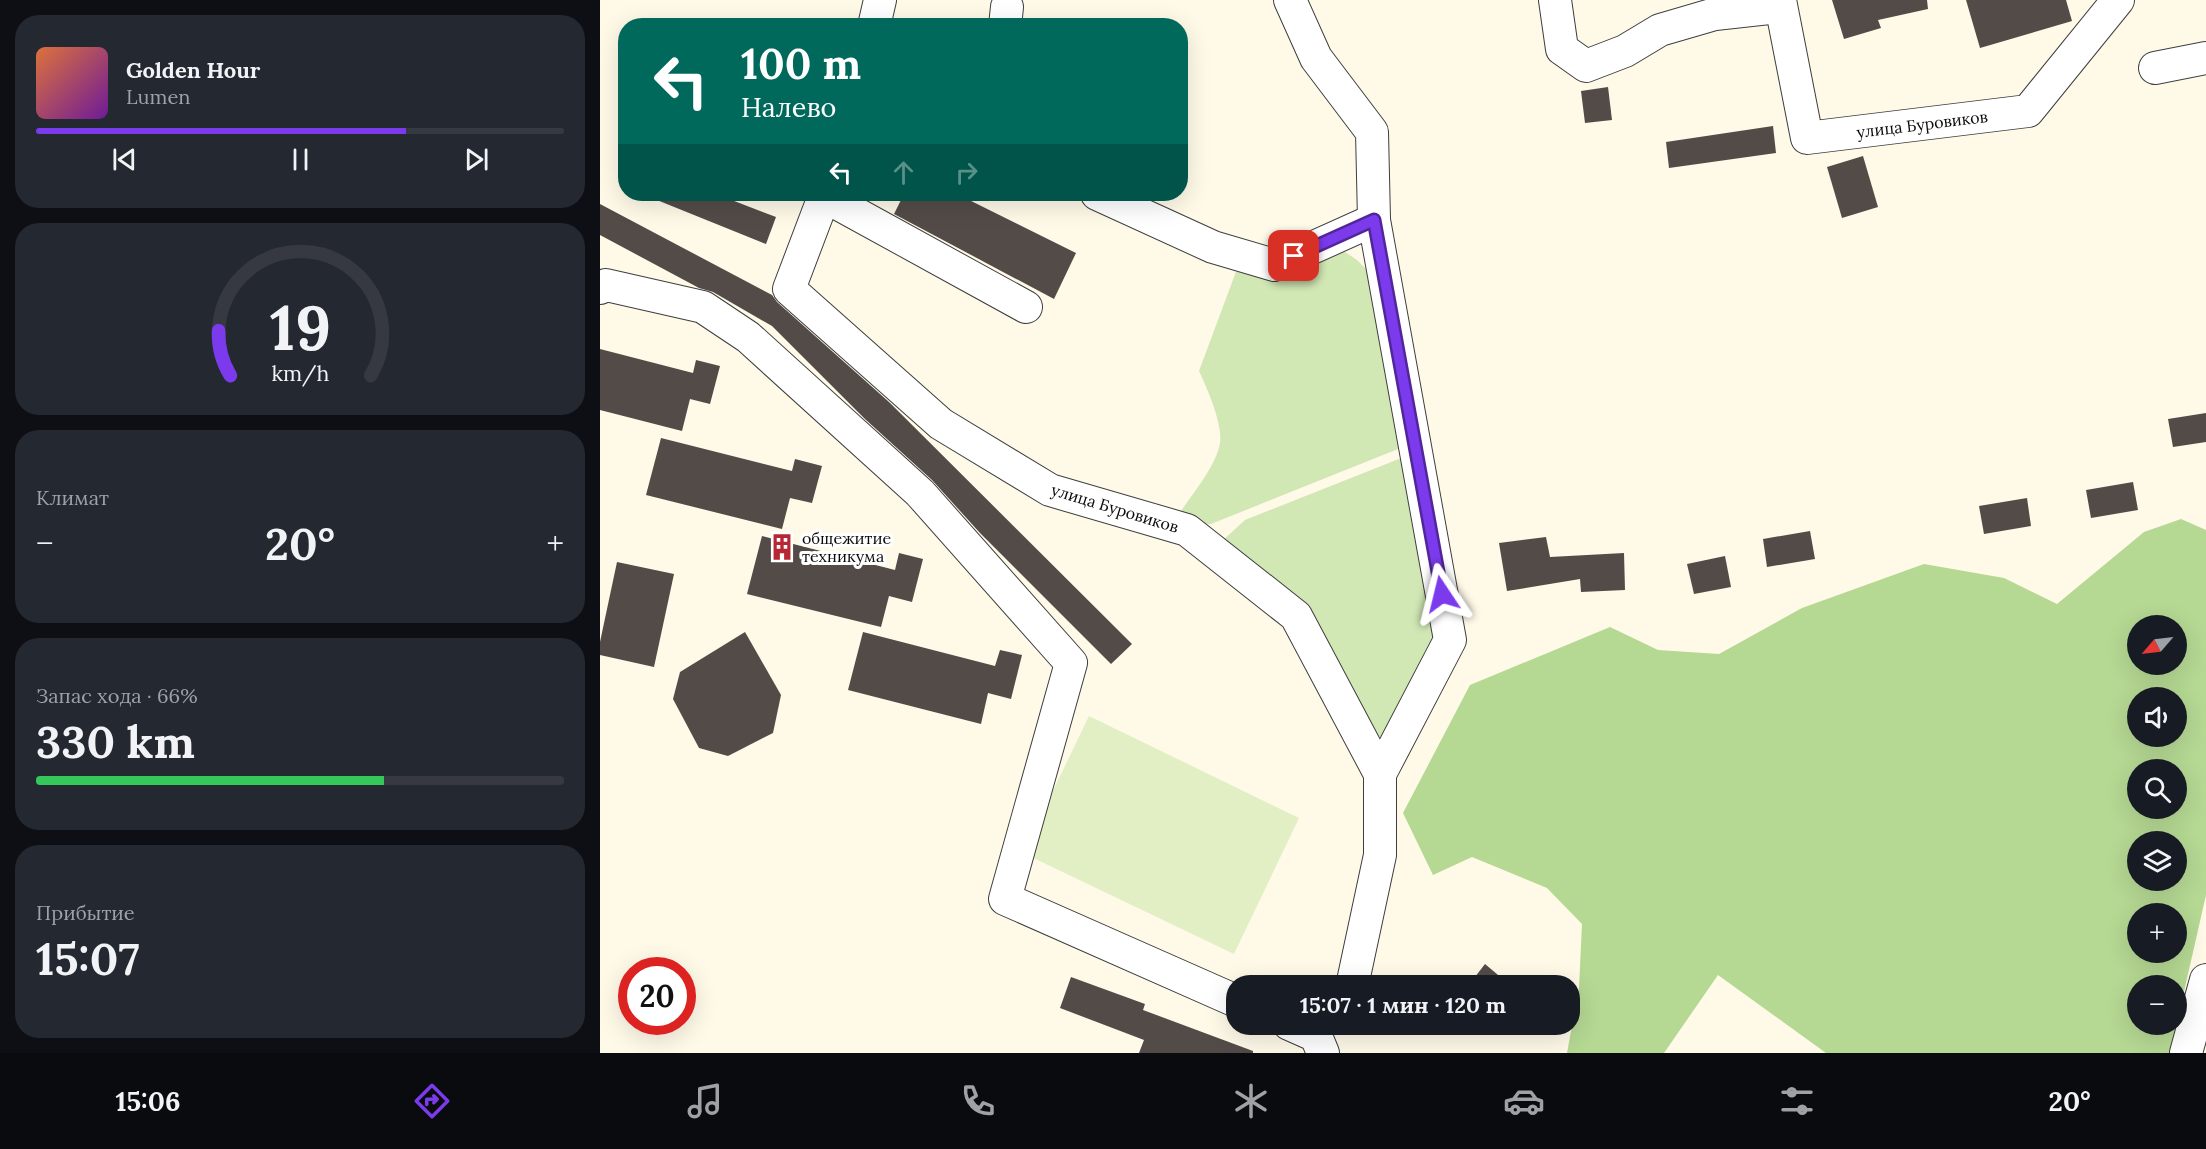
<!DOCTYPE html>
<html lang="ru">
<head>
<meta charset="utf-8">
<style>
	body { margin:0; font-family:Lora,serif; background:#242831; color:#f1f3f6; height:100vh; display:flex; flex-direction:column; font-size:22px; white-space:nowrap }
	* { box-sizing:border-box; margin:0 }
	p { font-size:20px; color:#9ea1a6 }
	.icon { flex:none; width:33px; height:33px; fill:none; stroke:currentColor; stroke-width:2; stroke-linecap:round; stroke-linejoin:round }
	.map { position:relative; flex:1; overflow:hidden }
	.details { display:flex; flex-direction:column; gap:15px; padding:15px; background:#0d0f14; width:600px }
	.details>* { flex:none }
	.top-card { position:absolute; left:18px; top:18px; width:570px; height:183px; border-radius:24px; box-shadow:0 6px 24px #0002; background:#00695c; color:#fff; overflow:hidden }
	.needle { width:39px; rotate:242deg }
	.buttons { position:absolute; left:1527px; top:615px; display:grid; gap:12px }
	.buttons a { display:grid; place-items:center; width:60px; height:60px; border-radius:50%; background:#171b24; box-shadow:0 6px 24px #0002; font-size:30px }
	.speed { position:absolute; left:18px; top:957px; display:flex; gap:12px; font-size:30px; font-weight:700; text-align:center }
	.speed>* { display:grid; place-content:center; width:78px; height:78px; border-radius:50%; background:#171b24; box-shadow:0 6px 24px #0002; line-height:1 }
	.speed .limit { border:9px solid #d22; background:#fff; color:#111 }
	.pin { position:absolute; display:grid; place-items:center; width:51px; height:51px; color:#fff; margin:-26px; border-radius:12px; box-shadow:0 3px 9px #0006 }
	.me { position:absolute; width:66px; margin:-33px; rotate:350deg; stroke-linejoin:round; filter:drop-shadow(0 0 4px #0008) }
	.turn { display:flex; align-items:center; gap:21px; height:126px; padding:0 24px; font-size:27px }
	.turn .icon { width:78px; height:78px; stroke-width:2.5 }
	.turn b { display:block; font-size:42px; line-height:51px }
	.lanes { display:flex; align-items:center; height:57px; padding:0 24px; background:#0003; justify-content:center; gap:30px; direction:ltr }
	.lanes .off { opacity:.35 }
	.big { font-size:45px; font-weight:700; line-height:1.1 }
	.details .widget { flex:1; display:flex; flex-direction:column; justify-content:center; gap:9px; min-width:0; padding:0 21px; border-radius:24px; background:#242831 }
	.details .dial { align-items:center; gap:0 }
	.dial svg { height:156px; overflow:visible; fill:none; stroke:#363941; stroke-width:7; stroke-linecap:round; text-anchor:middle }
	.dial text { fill:#f1f3f6; stroke:none }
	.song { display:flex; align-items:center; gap:18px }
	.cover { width:72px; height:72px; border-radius:9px; background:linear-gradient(135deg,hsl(20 70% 55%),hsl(280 70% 35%)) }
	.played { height:6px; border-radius:3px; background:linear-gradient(90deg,#7c3aed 70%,#363941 70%) }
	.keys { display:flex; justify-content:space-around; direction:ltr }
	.heat { display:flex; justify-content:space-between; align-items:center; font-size:33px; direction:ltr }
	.charge { height:9px; border-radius:4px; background:linear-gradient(90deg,#34c759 66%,#363941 0) }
	.trip { position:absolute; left:626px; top:975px; width:354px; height:60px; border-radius:24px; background:#171b24; box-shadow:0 6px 24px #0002; font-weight:700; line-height:60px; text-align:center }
	.tab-bar { display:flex; height:96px; justify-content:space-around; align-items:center; background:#090b0e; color:#9ea1a6 }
	.tab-bar .icon { width:42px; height:42px }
	.tab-bar .on { color:#7c3aed }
	.tab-bar b { font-size:27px; color:#f1f3f6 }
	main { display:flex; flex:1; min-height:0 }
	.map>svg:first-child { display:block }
	.green { fill:#d1e7b4 }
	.forest { fill:#b5d893; fill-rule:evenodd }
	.pitch { fill:#e2efc5 }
	.building { fill:#534b47 }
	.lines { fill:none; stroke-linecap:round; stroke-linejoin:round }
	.minor-casing { stroke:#3e3e3e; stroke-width:34 }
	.minor { stroke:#fff; stroke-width:32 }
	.route-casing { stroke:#51269a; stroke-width:15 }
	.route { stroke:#7c3aed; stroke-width:10 }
	.labels { text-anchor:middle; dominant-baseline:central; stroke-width:6; stroke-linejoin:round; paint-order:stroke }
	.street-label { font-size:16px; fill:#0b0b0b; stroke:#fff }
	.poi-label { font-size:16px; fill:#0b0b0b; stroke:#fff; text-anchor:start }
</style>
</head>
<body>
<main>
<section class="details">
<div class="widget">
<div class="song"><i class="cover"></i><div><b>Golden Hour</b><p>Lumen</p></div></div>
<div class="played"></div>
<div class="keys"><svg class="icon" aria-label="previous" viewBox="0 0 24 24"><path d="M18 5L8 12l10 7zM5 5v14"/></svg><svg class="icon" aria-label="pause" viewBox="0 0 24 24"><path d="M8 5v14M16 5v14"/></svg><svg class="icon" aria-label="next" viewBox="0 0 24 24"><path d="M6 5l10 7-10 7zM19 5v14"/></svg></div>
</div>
<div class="widget dial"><svg viewBox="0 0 100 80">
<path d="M14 69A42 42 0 1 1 86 69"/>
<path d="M14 69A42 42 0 0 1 8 46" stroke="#7c3aed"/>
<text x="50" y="56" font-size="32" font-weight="700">19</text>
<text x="50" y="72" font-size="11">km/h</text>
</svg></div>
<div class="widget"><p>Климат</p>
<div class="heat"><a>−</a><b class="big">20°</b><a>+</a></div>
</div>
<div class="widget"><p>Запас хода · 66%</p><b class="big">330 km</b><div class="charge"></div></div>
<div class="widget"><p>Прибытие</p><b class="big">15:07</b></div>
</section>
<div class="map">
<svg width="1606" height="1053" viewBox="0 0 1606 1053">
	<rect width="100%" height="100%" fill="#fff9e8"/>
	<g class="green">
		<path d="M739,248L757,260L771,274L808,445L611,524L598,525L577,517C590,497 616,467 620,443C623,424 607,388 599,371L637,269Z"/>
		<polygon points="809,455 839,643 793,736 773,736 689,596 656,563 621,542 645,520"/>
	</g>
	<path class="forest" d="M1581,519L1606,530V895L1570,1053H1226L1118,975L1064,1053H967L979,988L982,924L947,888L872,857L833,875L803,813L870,685L1010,627L1058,650L1119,654L1202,608L1324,564L1404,578L1457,604L1544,532ZM1538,626H1576V664H1538ZM1538,698H1576V736H1538ZM1538,770H1576V808H1538ZM1538,842H1576V880H1538ZM1538,914H1576V952H1538ZM1538,986H1576V1024H1538Z"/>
	<polygon class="pitch" points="489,716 699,818 634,954 423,853"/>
	<g class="building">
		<polygon points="1232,0 1327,0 1328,9 1278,20 1281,28 1244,39"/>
		<polygon points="1366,0 1466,0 1472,21 1380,48"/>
		<polygon points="1008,87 1012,120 985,123 981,91"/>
		<polygon points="1173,126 1176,153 1069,168 1066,142"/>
		<polygon points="1263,156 1278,207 1242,218 1227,167"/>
		<polygon points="42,194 116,194 176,217 166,244"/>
		<polygon points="304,194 357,194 476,253 454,299 294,214"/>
		<polygon points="0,204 172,295 177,302 289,402 532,644 511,664 380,533 332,480 265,419 172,326 113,292 99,288 0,235"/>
		<polygon points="0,349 93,373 96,360 120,366 110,404 90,399 82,431 0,410"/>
		<polygon points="1606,413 1606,442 1573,447 1568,419"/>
		<polygon points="61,438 192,471 195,459 222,466 212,503 190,498 182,529 46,495"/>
		<polygon points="1533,482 1538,510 1491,518 1486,490"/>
		<polygon points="1427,498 1431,526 1384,534 1379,506"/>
		<polygon points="1210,531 1215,559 1167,567 1163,539"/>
		<polygon points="162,536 295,570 299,553 323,559 312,602 289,596 281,627 147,594"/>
		<polygon points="946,537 950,557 1024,553 1025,590 981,592 980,579 907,591 899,543"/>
		<polygon points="1125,556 1131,587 1094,594 1087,564"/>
		<polygon points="17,562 74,574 54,667 0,655 0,642"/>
		<polygon points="145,632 181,695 173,733 128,756 99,748 73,699 80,672"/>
		<polygon points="263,632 395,666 400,650 422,655 411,699 388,693 381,724 248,690"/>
		<polygon points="885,964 910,985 910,986 868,986"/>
		<polygon points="471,977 545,1004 543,1010 653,1051 653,1053 539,1053 544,1040 460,1008"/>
	</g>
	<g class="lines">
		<defs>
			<g id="minor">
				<polyline points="690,0 716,58 772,132 774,220 850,640 780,774"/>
				<polyline points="955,0 962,49 986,66 1025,51 1060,30 1115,14 1180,7"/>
				<polyline points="1180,0 1207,138 1428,111 1518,0"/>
				<polyline points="274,26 280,0"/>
				<polyline points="405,26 407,7"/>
				<polyline points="1555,68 1606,58"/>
				<polyline points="225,194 189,289 341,424 450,490 587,530 696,616 780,774 780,855 752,986"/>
				<polyline points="497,194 613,247 674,265 774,220"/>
				<polyline points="224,196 426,307"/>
				<polyline points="0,288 6,285 103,307 148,337 320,493 471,663 405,899 636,1001"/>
				<polyline points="689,1024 716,1036 723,1053"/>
				<polyline points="1586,1053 1606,980"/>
			</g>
		</defs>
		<use href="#minor" class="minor-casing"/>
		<use href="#minor" class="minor"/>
	</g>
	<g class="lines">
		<defs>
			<polyline id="route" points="694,256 774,220 842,594"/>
		</defs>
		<use href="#route" class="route-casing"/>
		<use href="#route" class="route"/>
	</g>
	<defs>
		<symbol id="building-bare" viewBox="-9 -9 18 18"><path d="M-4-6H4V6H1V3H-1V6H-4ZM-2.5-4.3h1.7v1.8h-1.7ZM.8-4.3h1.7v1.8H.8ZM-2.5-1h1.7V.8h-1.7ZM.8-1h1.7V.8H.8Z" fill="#b72633" stroke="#fff" stroke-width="2.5" paint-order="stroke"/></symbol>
	</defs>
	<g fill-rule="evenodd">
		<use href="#building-bare" x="163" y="528" width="38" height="38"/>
	</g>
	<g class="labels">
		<g class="street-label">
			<text transform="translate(1322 124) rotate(-7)">улица Буровиков</text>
			<text transform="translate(515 508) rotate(17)">улица Буровиков</text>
		</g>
		<g class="poi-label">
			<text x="202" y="538">общежитие<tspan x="202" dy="18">техникума</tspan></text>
		</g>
	</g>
</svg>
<div class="buttons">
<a><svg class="needle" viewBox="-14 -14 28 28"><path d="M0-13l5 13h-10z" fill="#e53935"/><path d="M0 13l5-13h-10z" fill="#9ea1a6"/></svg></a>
<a><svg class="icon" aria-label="sound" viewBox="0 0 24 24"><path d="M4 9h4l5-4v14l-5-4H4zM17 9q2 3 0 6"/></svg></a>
<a><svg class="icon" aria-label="search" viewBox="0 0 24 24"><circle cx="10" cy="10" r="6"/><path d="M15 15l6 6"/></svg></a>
<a><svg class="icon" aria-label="layers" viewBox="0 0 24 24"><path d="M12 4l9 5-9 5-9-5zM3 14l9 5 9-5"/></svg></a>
<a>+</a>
<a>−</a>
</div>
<div class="speed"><div class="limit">20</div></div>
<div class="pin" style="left:694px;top:256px;background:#d93025"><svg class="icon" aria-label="arrive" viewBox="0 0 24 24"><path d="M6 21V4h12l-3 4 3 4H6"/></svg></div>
<svg class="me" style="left:842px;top:594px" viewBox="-20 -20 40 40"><path d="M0-17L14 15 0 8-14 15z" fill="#7c3aed" stroke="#fff" stroke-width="4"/></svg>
<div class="trip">15:07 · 1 мин · 120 m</div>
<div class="top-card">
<div class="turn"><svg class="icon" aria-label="left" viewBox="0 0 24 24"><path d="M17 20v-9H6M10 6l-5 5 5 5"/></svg><div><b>100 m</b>Налево</div></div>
<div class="lanes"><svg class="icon" aria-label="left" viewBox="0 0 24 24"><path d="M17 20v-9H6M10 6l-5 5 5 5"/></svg><svg class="icon off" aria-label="ahead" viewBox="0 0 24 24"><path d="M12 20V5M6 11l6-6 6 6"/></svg><svg class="icon off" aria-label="right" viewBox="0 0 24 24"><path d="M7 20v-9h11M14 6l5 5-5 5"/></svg></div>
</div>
</div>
</main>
<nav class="tab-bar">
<b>15:06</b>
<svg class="icon on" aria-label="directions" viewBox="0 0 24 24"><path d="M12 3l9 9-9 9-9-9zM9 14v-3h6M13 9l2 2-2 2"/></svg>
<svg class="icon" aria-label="music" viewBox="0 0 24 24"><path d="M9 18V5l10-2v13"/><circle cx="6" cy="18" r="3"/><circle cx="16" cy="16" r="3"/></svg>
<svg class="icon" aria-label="phone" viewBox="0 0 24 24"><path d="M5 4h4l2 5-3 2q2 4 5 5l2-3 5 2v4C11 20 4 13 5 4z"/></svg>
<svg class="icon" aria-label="climate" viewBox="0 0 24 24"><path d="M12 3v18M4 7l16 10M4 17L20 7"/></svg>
<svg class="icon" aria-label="car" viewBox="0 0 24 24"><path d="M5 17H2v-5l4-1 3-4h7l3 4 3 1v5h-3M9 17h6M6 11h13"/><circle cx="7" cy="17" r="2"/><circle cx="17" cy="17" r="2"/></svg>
<svg class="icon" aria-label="filters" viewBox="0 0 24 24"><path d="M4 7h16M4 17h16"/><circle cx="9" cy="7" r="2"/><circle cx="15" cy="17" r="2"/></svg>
<b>20°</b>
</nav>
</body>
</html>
